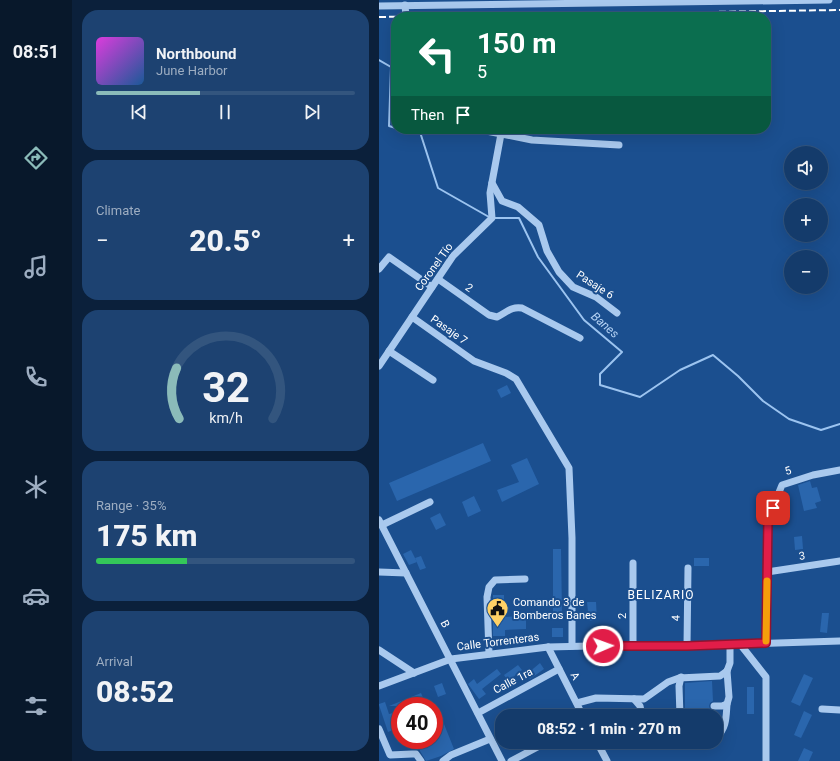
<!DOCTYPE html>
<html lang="en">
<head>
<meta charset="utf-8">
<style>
	body { margin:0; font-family:Roboto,sans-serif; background:#1d4271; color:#f1f3f6; height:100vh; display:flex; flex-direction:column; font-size:15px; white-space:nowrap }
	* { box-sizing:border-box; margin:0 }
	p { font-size:13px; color:#9dadc1 }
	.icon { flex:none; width:22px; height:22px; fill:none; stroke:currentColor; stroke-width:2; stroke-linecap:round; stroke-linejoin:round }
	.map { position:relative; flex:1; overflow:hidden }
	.side { display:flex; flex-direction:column; gap:10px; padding:10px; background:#0b203b; width:307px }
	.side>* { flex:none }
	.top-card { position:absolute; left:12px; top:12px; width:380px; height:122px; border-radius:16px; box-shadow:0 4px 16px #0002,0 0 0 1px #33557e; background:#0b6e4f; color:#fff; overflow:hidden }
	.controls { position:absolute; left:405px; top:146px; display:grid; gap:8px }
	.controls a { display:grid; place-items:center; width:44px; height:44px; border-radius:50%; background:#143b6b; box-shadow:0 4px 16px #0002,0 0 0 1px #33557e; font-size:20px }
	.speed { position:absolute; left:12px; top:697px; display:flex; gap:8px; font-size:20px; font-weight:700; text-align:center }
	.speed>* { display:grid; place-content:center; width:52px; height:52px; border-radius:50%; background:#143b6b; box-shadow:0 4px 16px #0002,0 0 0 1px #33557e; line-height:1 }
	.speed .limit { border:6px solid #d22; background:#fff; color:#111 }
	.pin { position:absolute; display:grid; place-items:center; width:34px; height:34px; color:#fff; margin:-17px; border-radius:8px; box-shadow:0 2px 6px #0006 }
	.me { position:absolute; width:44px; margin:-22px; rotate:88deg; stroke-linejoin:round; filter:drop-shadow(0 0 3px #0008) }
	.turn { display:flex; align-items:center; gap:14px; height:84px; padding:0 20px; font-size:18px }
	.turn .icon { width:52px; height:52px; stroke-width:2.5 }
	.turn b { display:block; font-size:28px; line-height:34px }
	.then { display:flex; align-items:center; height:38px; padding:0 20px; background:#0003; gap:8px; font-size:15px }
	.big { font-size:30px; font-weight:800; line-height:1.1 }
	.side .card { flex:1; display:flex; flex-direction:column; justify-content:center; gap:6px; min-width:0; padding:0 14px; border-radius:16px; background:#1d4271 }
	.side .dial { align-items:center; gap:0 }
	.dial svg { height:104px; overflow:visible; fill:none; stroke:#33557e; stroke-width:7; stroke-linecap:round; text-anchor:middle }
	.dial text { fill:#f1f3f6; stroke:none }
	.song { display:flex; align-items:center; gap:12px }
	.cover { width:48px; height:48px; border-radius:6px; background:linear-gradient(135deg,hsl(300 70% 55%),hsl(210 70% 35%)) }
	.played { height:4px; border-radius:2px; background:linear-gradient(90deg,#8bbbb9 40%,#33557e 40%) }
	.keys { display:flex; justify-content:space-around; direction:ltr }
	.heat { display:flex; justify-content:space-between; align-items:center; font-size:22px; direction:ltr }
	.charge { height:6px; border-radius:3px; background:linear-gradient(90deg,#34c759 35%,#33557e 0) }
	.trip { position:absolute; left:116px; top:709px; width:228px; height:40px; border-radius:16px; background:#143b6b; box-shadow:0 4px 16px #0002,0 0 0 1px #33557e; font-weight:800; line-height:40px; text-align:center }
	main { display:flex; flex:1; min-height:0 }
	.tab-bar { display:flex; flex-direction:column; width:72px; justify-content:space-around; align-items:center; background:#08182b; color:#9dadc1 }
	.tab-bar .icon { width:28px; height:28px }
	.tab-bar .on { color:#8bbbb9 }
	.tab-bar b { font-size:18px; color:#f1f3f6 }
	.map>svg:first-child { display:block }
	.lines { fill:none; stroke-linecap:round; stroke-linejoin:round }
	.stream { stroke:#9cc4f0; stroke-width:2 }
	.building { fill:#2a66ad }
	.minor { stroke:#a9c9ee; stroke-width:7 }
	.rail { stroke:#fff; stroke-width:2; stroke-dasharray:7 3; stroke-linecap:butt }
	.route-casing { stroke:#92132f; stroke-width:10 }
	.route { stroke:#e11d48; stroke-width:7 }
	.slow { stroke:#f59e0b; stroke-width:7 }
	.labels { text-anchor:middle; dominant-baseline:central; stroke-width:4; stroke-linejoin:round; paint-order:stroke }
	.street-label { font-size:11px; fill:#fff; stroke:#1b4f8f }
	.poi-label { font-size:11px; fill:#fff; stroke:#1b4f8f; text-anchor:start }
	.water-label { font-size:12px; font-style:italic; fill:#b5d3f5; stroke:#1b4f8f }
	.neighbourhood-label { font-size:12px; letter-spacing:1px; fill:#fff; stroke:#1b4f8f }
</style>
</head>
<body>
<main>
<nav class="tab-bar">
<b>08:51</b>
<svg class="icon on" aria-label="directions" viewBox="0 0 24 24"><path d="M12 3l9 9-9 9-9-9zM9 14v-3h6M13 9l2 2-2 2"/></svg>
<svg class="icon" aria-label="music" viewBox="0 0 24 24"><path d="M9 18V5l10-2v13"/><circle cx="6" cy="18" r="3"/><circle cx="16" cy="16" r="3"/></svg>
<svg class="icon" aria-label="phone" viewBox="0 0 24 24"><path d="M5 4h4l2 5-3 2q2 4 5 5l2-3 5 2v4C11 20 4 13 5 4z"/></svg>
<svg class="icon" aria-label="climate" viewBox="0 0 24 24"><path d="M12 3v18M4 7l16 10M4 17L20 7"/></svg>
<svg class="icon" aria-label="car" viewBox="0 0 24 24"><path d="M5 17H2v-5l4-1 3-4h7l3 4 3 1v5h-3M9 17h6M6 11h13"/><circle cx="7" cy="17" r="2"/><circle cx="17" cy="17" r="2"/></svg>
<svg class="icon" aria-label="filters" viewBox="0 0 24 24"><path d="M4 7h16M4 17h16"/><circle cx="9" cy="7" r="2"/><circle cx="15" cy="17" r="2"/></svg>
</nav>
<section class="side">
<div class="card">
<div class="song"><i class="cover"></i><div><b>Northbound</b><p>June Harbor</p></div></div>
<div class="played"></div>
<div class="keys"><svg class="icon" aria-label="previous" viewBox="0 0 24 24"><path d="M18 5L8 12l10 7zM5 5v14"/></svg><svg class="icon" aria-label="pause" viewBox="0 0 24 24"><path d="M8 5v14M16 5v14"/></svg><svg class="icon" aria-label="next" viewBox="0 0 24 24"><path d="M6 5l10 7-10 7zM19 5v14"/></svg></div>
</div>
<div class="card"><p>Climate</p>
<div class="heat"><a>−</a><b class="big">20.5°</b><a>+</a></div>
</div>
<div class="card dial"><svg viewBox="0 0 100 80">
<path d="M14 69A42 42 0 1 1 86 69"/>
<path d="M14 69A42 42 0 0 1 12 30" stroke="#8bbbb9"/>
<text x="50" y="56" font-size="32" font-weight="700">32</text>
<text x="50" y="72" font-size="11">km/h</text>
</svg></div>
<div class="card"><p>Range · 35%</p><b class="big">175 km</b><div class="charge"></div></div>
<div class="card"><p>Arrival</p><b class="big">08:52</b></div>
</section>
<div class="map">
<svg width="461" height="761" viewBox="0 0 461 761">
	<rect width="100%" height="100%" fill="#1b4f8f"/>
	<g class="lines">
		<g class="stream">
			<polyline points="0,60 12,67 10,126 17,128"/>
			<polyline points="24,129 41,132 59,188 110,217"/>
			<polyline points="114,218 140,218 159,257 205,320 243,352 221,374 221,385 261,397 301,370 334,355 359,376 384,401 410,419 442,430 461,424"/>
		</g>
	</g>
	<g class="building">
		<polygon points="128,385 132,393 122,398 118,390"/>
		<polygon points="104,443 112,461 18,501 10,483"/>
		<polygon points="148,458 160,484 123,502 118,490 140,482 132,465"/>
		<polygon points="431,481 433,488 438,487 442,501 436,503 438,508 425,511 419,485"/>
		<polygon points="95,496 102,511 89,517 83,502"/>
		<polygon points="61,513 67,525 57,530 51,518"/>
		<polygon points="423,536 424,549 416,550 415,537"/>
		<polygon points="174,549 182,549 183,616 174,616"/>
		<polygon points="32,550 38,562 30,565 24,554"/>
		<polygon points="42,556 47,568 41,570 36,558"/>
		<rect x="315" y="558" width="15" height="8"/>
		<polygon points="114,595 125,595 125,617 147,616 147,629 126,630 126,636 114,636"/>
		<polygon points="208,602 217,602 218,620 210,621"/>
		<polygon points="443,613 450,613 448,633 441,632"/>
		<rect x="173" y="628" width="11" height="9"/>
		<polygon points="161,663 165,669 151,679 148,674"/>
		<polygon points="139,665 143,670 129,681 125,675"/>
		<polygon points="118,669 122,674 103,689 107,694 100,699 89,684 95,679 98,684"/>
		<polygon points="425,674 434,678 421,706 412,702"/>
		<polygon points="333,681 334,701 331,703 330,706 331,709 334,711 334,716 306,716 306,683"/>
		<polygon points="63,683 67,694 59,697 55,686"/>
		<rect x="368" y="687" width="7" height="27"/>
		<polygon points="42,693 45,700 49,699 51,706 10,706"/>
		<polygon points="6,702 10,714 21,711 21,727 9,732 0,705 0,704"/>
		<polygon points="425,711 433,715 422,738 415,735"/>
		<polygon points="61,714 75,749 62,756 47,761 41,751 37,740 55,740 55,716"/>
		<polygon points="425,748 434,752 430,761 419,761"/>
	</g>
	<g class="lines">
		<g class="minor">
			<polyline points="26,5 27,17"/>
			<polyline points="0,6 450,0"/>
			<polyline points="97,129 153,140 240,145"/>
			<polyline points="113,183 123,201 139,207 160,225 168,251 180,272 194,287 217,297 238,313"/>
			<polyline points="0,269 10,257 53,287"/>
			<path d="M59,279L110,315L118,317C127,313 132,306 143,308L201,338"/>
			<polyline points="33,317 95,361 127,373 137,379 190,468 193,538 193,646"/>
			<polyline points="10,351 54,380"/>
			<polyline points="0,366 74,256 113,218 111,193 122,134"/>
			<polyline points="0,520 123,761"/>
			<polyline points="3,525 51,502"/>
			<polyline points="254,563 254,645"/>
			<polyline points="0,572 27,573"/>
			<polyline points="388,572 461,561"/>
			<polyline points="387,643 389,519 403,485 434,475 461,470"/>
			<polyline points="361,644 387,677 387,761"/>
			<polyline points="308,646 309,568"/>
			<polyline points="169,647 204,716"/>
			<polyline points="0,650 35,673"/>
			<polyline points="110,654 108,597 110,587 116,580 146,579"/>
			<polyline points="0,686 72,659 169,647 254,645 308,646 461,641"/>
			<polyline points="255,699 261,706 263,716"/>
			<polyline points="198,703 217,698 265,699 289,682 300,678 341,676 348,671 351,663 351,644"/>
			<polyline points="335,706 343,706 348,704 350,697 348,671"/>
			<polyline points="443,709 461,710"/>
			<polyline points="99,713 180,669"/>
			<polyline points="301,716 300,686 302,677"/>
			<polyline points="0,729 11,755 33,754 37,754 42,761"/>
			<path d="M337,738C348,728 347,717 348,704"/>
			<polyline points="218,742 228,761"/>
			<polyline points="64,761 72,755 111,739"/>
			<polyline points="132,761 168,742"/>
		</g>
		<polyline class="rail" points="0,17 461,10"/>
	</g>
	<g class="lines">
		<defs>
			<polyline id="route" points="224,646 308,646 387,643 389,519 394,508"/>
		</defs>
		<use href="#route" class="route-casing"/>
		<use href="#route" class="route"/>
		<polyline class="slow" points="387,641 388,581"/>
	</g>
	<defs>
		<symbol id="civic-pin" viewBox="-11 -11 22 30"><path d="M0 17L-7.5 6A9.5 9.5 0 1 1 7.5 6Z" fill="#ffd166" stroke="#1b4f8f"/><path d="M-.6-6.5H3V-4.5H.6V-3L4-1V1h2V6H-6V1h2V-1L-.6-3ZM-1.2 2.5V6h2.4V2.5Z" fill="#111"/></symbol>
	</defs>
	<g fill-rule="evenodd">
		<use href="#civic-pin" x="106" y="596" width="25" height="34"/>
	</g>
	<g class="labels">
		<g class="street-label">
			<text transform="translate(55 267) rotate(-54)">Coronel Tío</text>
			<text transform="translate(216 285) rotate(33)">Pasaje 6</text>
			<text transform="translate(90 288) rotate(35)">2</text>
			<text transform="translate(70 330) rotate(35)">Pasaje 7</text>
			<text transform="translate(409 471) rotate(-18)">5</text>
			<text transform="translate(423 556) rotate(-9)">3</text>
			<text transform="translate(243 616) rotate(-90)">2</text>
			<text transform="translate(297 618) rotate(-89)">4</text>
			<text transform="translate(66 624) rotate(63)">B</text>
			<text transform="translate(119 642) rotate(-7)">Calle Torrenteras</text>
			<text transform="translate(196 676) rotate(63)">A</text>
			<text transform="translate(134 681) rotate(-28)">Calle 1ra</text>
		</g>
		<g class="poi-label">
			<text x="134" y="602">Comando 3 de<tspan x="134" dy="13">Bomberos Banes</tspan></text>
		</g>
		<g class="water-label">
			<text transform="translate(226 325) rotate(41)">Banes</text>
		</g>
		<g class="neighbourhood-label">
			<text x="282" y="595">BELIZARIO</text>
		</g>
	</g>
</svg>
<div class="controls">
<a><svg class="icon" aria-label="sound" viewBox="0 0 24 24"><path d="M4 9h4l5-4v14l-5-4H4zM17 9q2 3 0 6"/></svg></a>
<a>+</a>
<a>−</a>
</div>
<div class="speed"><div class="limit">40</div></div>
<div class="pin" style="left:394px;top:508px;background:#d93025"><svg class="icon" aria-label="arrive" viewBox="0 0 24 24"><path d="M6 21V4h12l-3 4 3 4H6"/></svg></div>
<svg class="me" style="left:224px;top:646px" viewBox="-20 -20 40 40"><circle r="17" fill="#e11d48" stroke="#fff" stroke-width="3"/><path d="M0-11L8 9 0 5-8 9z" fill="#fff"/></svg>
<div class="trip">08:52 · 1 min · 270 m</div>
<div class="top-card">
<div class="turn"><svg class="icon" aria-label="left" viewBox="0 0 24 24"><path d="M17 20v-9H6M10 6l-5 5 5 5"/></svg><div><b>150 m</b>5</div></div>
<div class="then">Then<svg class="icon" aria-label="arrive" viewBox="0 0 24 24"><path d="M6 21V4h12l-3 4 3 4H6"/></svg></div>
</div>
</div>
</main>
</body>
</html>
